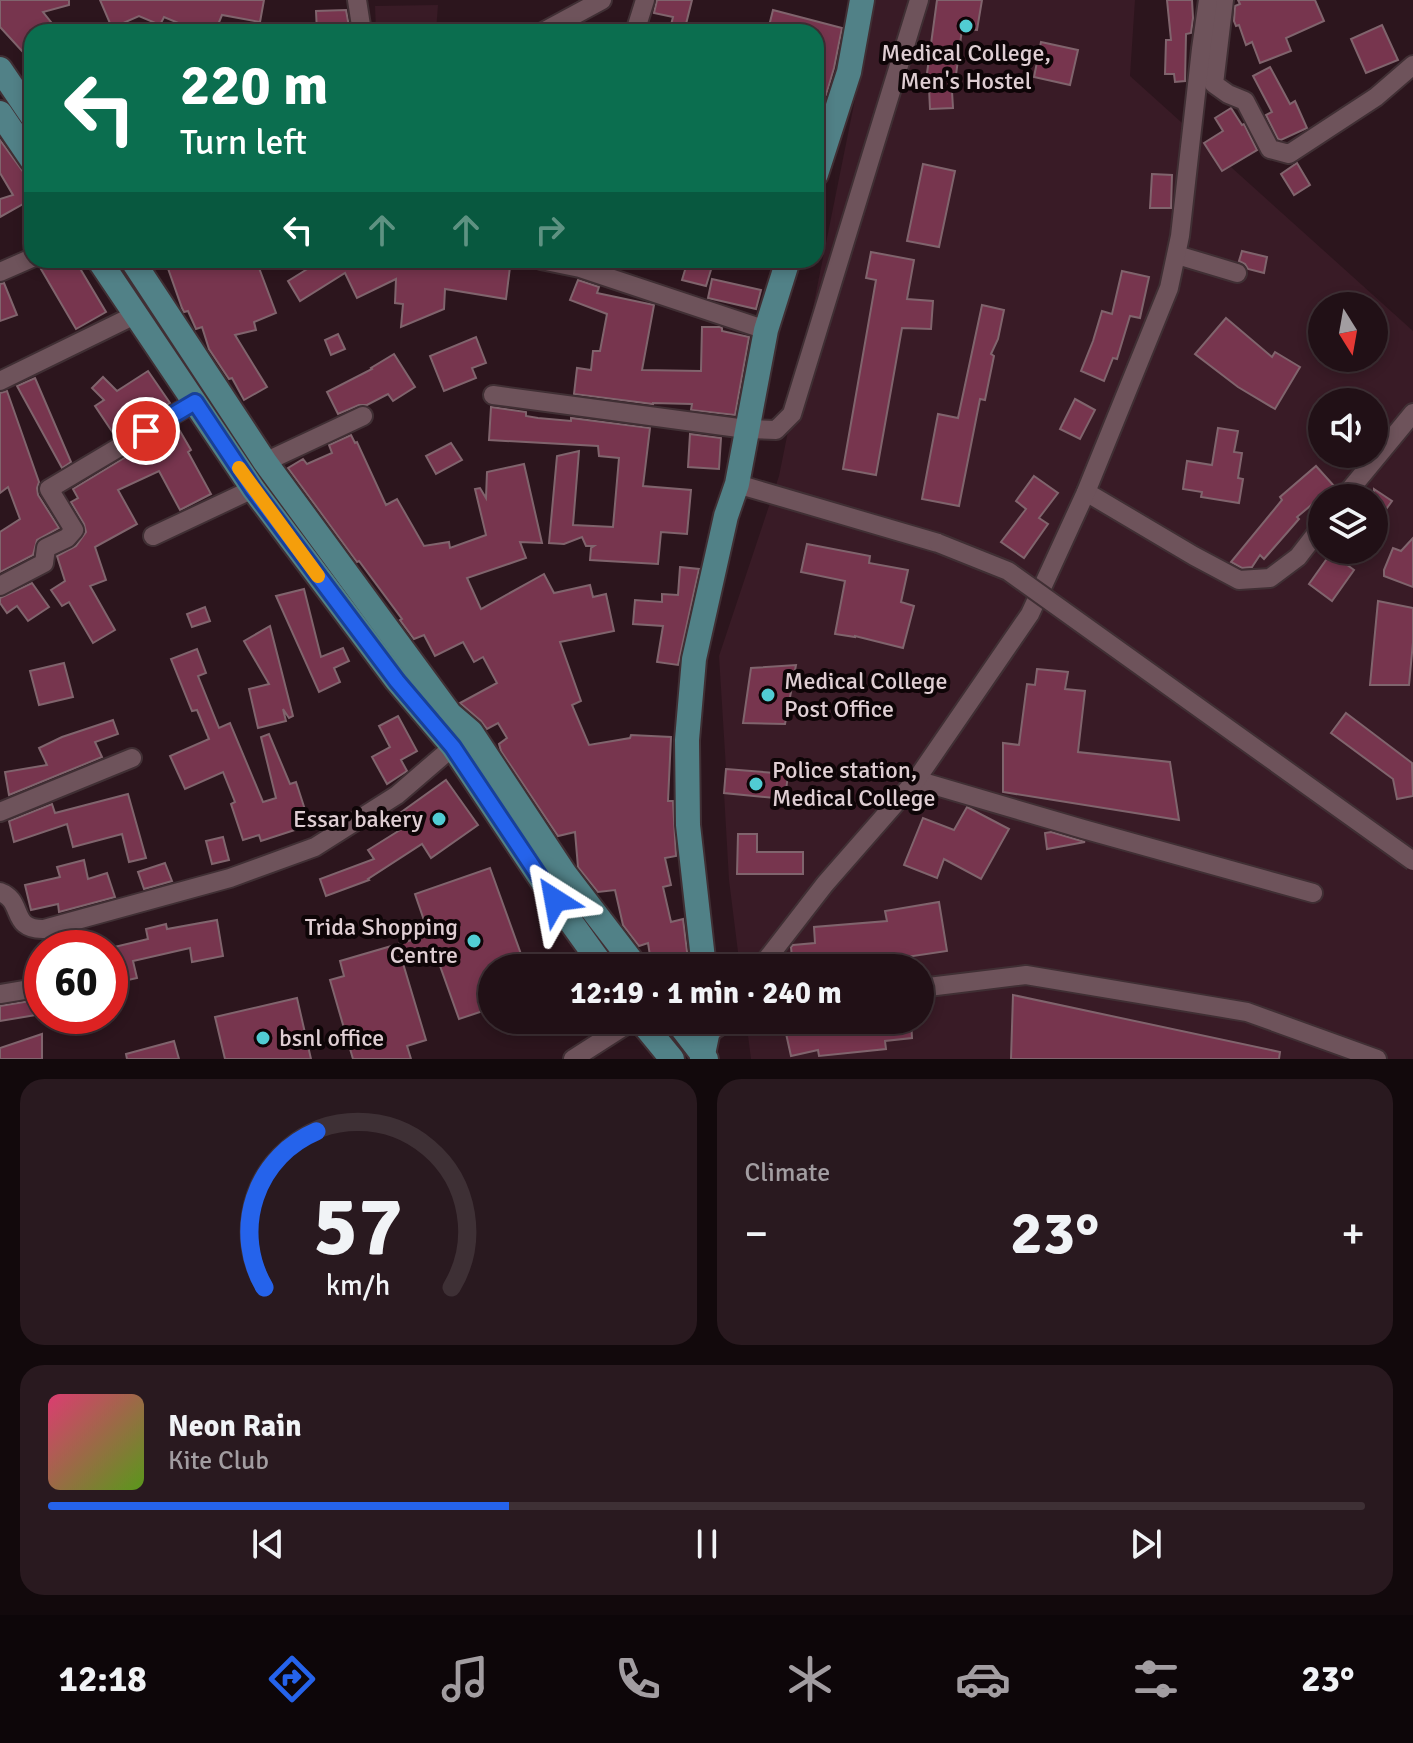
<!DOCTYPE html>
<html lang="en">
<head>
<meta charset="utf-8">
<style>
	body { margin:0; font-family:Signika,sans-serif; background:#29191f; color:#f1f3f6; height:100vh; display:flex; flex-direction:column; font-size:30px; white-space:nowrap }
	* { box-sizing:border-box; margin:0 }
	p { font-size:26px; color:#a29da1 }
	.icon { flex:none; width:44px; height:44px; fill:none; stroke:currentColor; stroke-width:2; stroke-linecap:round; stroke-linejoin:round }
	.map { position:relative; height:1059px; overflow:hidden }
	.side { display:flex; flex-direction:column; gap:20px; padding:20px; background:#12090c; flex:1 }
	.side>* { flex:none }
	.hud { position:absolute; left:24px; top:24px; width:800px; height:244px; border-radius:24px; box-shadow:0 4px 12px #0003,0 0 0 2px #3e3035; background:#0b6e4f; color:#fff; overflow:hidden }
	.needle { width:52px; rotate:169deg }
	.tools { position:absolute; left:1308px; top:292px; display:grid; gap:16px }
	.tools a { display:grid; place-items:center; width:80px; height:80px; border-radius:50%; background:#211016; box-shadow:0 4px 12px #0003,0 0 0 2px #3e3035; font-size:40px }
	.speed { position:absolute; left:24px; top:930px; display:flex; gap:16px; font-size:40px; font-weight:700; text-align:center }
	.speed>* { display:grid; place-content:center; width:104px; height:104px; border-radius:50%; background:#211016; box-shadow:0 4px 12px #0003,0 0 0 2px #3e3035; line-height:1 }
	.speed .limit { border:12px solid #d22; background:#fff; color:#111 }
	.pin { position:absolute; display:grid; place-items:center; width:68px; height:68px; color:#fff; margin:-34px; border:4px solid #fff; border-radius:50%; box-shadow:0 2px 8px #0007 }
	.me { position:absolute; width:88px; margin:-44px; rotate:326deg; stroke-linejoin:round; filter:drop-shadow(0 0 6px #0008) }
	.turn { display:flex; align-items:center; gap:28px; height:168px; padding:0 24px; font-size:36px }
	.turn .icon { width:104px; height:104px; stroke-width:2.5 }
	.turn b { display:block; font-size:56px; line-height:68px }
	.lanes { display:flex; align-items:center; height:76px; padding:0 24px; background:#0003; justify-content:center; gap:40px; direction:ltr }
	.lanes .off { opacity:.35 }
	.big { font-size:60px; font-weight:800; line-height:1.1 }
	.side .tile { flex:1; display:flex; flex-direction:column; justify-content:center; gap:12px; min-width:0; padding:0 28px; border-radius:24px; background:#29191f }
	.side .dial { align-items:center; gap:0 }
	.dial svg { height:208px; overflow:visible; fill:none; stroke:#3e3035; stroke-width:7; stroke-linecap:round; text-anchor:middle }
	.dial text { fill:#f1f3f6; stroke:none }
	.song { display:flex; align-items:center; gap:24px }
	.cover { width:96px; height:96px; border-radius:12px; background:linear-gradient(135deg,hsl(340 70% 55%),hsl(90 70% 35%)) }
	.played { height:8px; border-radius:4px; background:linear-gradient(90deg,#2563eb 35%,#3e3035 35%) }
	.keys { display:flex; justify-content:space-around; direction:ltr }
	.heat { display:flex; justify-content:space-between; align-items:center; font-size:44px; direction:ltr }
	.side .tiles { flex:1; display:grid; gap:20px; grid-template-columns:1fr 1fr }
	.tile:last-child { grid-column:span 2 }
	.trip { position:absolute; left:478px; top:954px; width:456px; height:80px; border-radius:40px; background:#211016; box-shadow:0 4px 12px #0003,0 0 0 2px #3e3035; font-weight:800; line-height:80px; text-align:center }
	.tabs { display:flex; height:128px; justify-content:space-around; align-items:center; background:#0d0609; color:#a29da1 }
	.tabs .icon { width:56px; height:56px }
	.tabs .current { color:#2563eb }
	.tabs b { font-size:36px; color:#f1f3f6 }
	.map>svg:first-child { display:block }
	.built { fill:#391b26; fill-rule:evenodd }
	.building { fill:#77354e; stroke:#80646d; stroke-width:2 }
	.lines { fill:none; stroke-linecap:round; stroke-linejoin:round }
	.minor-casing { stroke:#402f34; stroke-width:22 }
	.major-casing { stroke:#402f34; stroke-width:28 }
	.minor { stroke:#6e535b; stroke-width:18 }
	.major { stroke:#518187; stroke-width:24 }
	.minor-bridge-casing { stroke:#402f34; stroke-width:22; stroke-linecap:butt }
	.minor-bridge { stroke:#6e535b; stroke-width:18 }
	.route-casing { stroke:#184099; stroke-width:20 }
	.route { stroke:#2563eb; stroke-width:14 }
	.slow { stroke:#f59e0b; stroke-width:14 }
	.poi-dot { fill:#51ccd3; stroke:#0e0507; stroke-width:3 }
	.labels { text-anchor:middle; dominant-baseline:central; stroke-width:8; stroke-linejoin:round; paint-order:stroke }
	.poi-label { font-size:24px; fill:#dfced3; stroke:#0e0507; text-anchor:start }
</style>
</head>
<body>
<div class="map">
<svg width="1413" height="1059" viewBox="0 0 1413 1059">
	<rect width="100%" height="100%" fill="#2c151d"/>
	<g class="built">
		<path d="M875,0H1135L1130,76L1413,331V1059H751L746,1020H920V968H740L729,880L724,793L726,769L719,656L779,476ZM1322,306H1374V358H1322ZM1322,402H1374V454H1322ZM1322,498H1374V550H1322Z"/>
		<polygon points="438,5 436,32 376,32 375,6"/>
	</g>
	<g class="building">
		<polygon points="0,0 69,0 69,5 43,12 59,32 32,32 32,62 0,27"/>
		<polygon points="100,0 264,0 260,22 222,15 215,32 200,32 164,17 160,25 139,16 112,28"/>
		<polygon points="657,0 692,0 684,32 670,29 673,17 654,13"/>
		<polygon points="937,0 982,0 977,30 962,29 956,75 951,75 953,108 930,109 929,88 925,88"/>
		<polygon points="1167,0 1192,0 1193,18 1191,33 1186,34 1185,81 1175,82 1174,74 1165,74 1166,40 1171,40"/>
		<polygon points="1238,0 1315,0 1324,21 1286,38 1291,51 1260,63 1252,42 1246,45 1239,25 1236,26 1234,21 1235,6 1240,4"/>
		<polygon points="346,10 350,32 317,32 316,11"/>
		<polygon points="773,10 842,28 834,68 826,95 816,92 816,32 776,32 768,30"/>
		<polygon points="1382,25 1398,60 1366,73 1351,39"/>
		<polygon points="1041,42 1078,50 1070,85 1034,77"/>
		<polygon points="1270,67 1290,104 1295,101 1307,128 1281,140 1278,139 1266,115 1272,112 1253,76"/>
		<polygon points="1231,108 1242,125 1244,124 1257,150 1222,171 1204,143 1223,131 1215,118"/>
		<polygon points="0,140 32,184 32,199 0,217 0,199 13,195 0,173"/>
		<polygon points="1297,163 1310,185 1294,195 1281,174"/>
		<polygon points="923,164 955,171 939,247 907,241"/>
		<polygon points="1152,174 1172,175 1171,208 1150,208"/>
		<polygon points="1242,251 1267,257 1264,273 1248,269 1245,264 1239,261"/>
		<polygon points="871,252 914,260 907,299 933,301 931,329 902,328 876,475 843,469 876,280 866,278"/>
		<polygon points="56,260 75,260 106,312 76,329 41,269"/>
		<polygon points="165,260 256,260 276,313 254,322 256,330 235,335 267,387 244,400 232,378 229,379 209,349 202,327 196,329 188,311 184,312 182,308"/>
		<polygon points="322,260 328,260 332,265 340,261 339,260 394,260 468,265 469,260 484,260 483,263 510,267 506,299 445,289 444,309 401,327 403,304 395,303 396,279 357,298 345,273 300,301 288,281"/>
		<polygon points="688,260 714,260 706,286 682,280"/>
		<polygon points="1122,271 1149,277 1140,318 1130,316 1117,359 1113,358 1104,381 1081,371 1093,341 1102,311 1112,314"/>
		<polygon points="712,279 761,290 756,309 708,298"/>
		<polygon points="578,280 599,287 597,293 654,305 642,370 701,371 702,327 720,327 722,328 722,331 749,337 735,415 691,410 692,404 653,403 653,404 574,394 577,368 591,370 593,351 600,351 607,314 570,300"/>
		<polygon points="4,283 17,315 0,321 0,284"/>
		<polygon points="982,305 1004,310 998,339 991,354 994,356 985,400 980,399 959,506 922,499 938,414 958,418"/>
		<polygon points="1226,318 1272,357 1275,352 1300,367 1275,409 1238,387 1195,354"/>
		<polygon points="338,334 345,349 331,355 325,340"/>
		<polygon points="476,337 486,363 472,368 476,378 444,391 430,356"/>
		<polygon points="394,354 415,387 393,401 388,394 367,405 359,405 338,414 327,392 372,369 371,368"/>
		<polygon points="148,371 170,403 115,436 95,406 104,400 92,388 103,377 117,391"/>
		<polygon points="35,378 71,462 62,468 17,386"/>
		<polygon points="7,391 39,482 37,488 38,495 59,528 37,540 33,555 0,572 0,532 20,519 8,487 0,493 0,393"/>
		<polygon points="1075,399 1095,410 1080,439 1060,429"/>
		<polygon points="491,407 526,412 526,416 538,418 571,421 571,418 650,428 643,486 691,490 687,534 661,532 658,564 590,560 591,548 594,546 586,546 582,537 564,544 549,543 557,456 579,451 573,525 613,527 619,458 599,456 598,446 489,440"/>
		<polygon points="177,426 191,450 188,452 211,494 180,510 159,471 118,490 137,524 95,547 106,580 90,586 115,630 93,643 69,602 62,606 51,590 65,581 57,556 76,546 86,532 84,524 71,502 78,498 73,489"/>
		<polygon points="1218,428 1238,431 1234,452 1242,453 1238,478 1243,479 1239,503 1201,497 1202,492 1183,489 1187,461 1212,465"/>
		<polygon points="690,434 721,438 719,469 688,467"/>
		<polygon points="351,435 355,443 357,442 386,505 397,499 424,546 449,542 450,548 486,535 475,489 480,488 486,498 487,472 524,464 542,543 520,542 526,558 467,578 481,609 544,574 554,593 590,585 593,597 606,594 614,631 560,642 581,701 572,705 589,745 630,738 631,735 671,737 668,801 673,801 676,856 665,858 671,885 663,887 671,922 683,919 689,968 652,968 648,943 639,946 623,925 615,890 598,892 578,867 575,832 558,836 501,751 499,744 507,738 498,723 487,729 481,721 460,703 497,683 483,657 474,662 463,642 435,656 424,635 414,639 400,620 402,619 359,561 357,562 288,468 303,459 307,464 332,453 329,445"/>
		<polygon points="451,443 462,460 436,474 426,456"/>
		<polygon points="1316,466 1334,486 1297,517 1299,519 1264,559 1260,555 1252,567 1242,568 1231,562 1282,500 1280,497"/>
		<polygon points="1034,476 1058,493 1039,518 1048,524 1024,558 1001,542 1026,509 1016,501"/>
		<polygon points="1374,489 1392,501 1374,526"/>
		<polygon points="1413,538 1413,587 1384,576 1384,570 1393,548 1401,551"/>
		<polygon points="807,544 870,556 869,563 908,570 901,602 914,606 903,648 855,636 855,637 835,634 845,581 801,572"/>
		<polygon points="1331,553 1354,570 1332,601 1309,584"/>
		<polygon points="680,567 699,569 678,665 657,662 663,626 633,624 635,600 662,602 662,594 678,595"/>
		<polygon points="32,583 49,607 28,621 17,606 7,613 0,603 0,598"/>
		<polygon points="304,589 321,657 343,648 349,661 334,668 340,682 319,692 276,596"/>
		<polygon points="1378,601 1413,608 1413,642 1409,685 1370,685"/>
		<polygon points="205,607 210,621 192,627 187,614"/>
		<polygon points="270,626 293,716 289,718 283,709 286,721 258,728 249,689 269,684 244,641"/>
		<polygon points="197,649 206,673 198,676 219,728 230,723 263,802 276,798 261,737 269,734 290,784 296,782 310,825 261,841 259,835 243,840 231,804 235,802 223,772 185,789 170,756 209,739 197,710 192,711 171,659"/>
		<polygon points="64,663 73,697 39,705 30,671"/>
		<polygon points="796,665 785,724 743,723 751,668"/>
		<polygon points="1037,669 1068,672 1065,689 1085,691 1078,752 1170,762 1179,820 1003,792 1003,743 1019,745 1027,684 1035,685"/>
		<polygon points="1346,713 1412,763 1413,796 1397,799 1393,779 1331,733"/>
		<polygon points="398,716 417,751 401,760 407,771 387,784 372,757 390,747 379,726"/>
		<polygon points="113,720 118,734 95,742 102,757 9,795 5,772 47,765 39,748 62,737"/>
		<polygon points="726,769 788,774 785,799 724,793"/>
		<polygon points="446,780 478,825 431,858 422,844 368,879 369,880 326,896 320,879 374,859 368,850 408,825 400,813"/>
		<polygon points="128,794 146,858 129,862 122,834 73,847 67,824 14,842 9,821 52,804 55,813"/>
		<polygon points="967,807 1009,829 981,879 944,859 937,878 904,865 923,818 954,830"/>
		<polygon points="1051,832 1085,842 1047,849 1045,833"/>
		<polygon points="738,834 757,834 757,852 803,852 803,874 737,874"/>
		<polygon points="223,837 229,860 212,864 206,841"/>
		<polygon points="84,860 88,879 107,873 115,897 59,912 58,904 31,910 25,885 60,877 57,867"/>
		<polygon points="165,863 172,881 144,889 138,872"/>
		<polygon points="490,868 526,968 492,968 492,1008 459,1019 435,952 402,960 426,1040 407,1046 411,1059 353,1059 330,980 344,976 340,961 429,935 415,894"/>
		<polygon points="939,902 947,951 879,961 879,968 793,968 791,947 793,945 815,943 814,927 887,921 885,911"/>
		<polygon points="217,920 223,956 192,962 190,948 133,961 137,978 110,984 110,948 148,939 146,929 166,924 167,929"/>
		<polygon points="1013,995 1280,1052 1279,1059 1011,1059"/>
		<polygon points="297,998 311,1059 225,1059 215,1017"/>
		<polygon points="42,999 42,1014 0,1021 0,1006"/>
		<polygon points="783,1020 809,1020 810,1027 860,1022 860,1020 911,1020 912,1038 885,1041 886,1049 819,1056 818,1050 791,1056"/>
		<polygon points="42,1034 42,1059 0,1059 0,1048"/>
		<polygon points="174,1041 179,1059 127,1059 126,1054"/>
	</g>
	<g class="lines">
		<defs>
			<g id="minor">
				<polyline points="357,0 362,32"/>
				<polyline points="1224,0 1214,84 1228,94 1245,101 1270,149 1289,154 1376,97 1413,65"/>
				<polyline points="543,32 602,0"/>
				<polyline points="635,32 645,0"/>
				<polyline points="1177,255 1237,273"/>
				<polyline points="541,260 580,268 766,330"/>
				<polyline points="0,272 32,258"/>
				<polyline points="0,381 137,314"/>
				<polyline points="493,395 746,429 776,430 792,414 919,0"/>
				<polyline points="265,462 363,416"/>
				<polyline points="737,484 938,543"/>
				<polyline points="1086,492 1194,556 1239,580 1270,578 1298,557 1322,526"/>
				<polyline points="1343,498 1413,413"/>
				<polyline points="153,536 253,489"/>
				<polyline points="0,586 44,563 46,548 67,538 74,530 49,489 195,402"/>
				<polyline points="916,780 1083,829 1313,893"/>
				<polyline points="0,812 132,758"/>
				<path d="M0,892C25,901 9,930 44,929L230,878L315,847L397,795L462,739"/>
				<polyline points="760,968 825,884 916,780 1030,614 1086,492 1169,288 1180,236 1201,49 1208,0"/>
				<polyline points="920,988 1026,975 1247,1012 1377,1059"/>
				<polyline points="0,994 42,987"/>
				<polyline points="707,1035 728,1020"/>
				<polyline points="573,1059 634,1020"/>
			</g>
			<g id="major">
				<polyline points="0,69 32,116"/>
				<polyline points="0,113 32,160"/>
				<polyline points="816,174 849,72 862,0"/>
				<polyline points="99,260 253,489 397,681 453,747 555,900 604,968"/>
				<polyline points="132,260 265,462 450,714 471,732 565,874 637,968"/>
				<polyline points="704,968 688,825 687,740 694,659 726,516 737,484 766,330 788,260"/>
				<polyline points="640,1020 672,1059"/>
				<polyline points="676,1020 706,1059"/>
				<polyline points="702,1059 707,1035 707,1020"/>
			</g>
		</defs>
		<use href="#minor" class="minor-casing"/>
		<use href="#major" class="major-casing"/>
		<use href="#minor" class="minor"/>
		<use href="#major" class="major"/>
		<defs>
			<polyline id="minor-bridge" points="938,543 1008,571 1413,861"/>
		</defs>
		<use href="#minor-bridge" class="minor-bridge-casing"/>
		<use href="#minor-bridge" class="minor-bridge"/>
	</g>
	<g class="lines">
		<defs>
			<polyline id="route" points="146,431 195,402 253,489 397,681 453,747 555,900"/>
		</defs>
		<use href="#route" class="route-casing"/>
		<use href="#route" class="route"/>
		<polyline class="slow" points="239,468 318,576"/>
	</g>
	<g class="poi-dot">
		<circle cx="966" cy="26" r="8"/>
		<circle cx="768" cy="695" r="8"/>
		<circle cx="756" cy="784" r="8"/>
		<circle cx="439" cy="819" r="8"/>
		<circle cx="474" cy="941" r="8"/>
		<circle cx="263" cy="1038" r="8"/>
	</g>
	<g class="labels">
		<g class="poi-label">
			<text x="966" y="53" text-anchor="middle">Medical College,<tspan x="966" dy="28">Men's Hostel</tspan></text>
			<text x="784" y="681">Medical College<tspan x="784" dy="28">Post Office</tspan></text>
			<text x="772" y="770">Police station,<tspan x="772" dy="28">Medical College</tspan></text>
			<text x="423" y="819" text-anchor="end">Essar bakery</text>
			<text x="458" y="927" text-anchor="end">Trida Shopping<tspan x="458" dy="28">Centre</tspan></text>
			<text x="279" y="1038">bsnl office</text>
		</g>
	</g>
</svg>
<div class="tools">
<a><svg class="needle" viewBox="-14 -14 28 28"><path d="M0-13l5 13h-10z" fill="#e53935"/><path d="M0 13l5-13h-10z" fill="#a29da1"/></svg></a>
<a><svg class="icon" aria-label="sound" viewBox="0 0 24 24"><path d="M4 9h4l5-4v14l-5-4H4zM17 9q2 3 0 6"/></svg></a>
<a><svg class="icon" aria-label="layers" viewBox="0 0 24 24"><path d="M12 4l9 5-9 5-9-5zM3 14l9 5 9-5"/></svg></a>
</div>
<div class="speed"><div class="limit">60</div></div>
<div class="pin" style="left:146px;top:431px;background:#d93025"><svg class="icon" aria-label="arrive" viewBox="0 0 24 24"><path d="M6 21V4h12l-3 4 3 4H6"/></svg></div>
<svg class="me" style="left:555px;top:900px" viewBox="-20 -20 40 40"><path d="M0-17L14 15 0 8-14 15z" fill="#2563eb" stroke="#fff" stroke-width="4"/></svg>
<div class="trip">12:19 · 1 min · 240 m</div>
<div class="hud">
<div class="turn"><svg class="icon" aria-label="left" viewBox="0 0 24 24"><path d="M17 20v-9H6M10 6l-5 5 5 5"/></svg><div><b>220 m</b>Turn left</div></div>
<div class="lanes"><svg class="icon" aria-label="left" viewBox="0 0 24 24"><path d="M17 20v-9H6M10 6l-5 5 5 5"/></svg><svg class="icon off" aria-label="ahead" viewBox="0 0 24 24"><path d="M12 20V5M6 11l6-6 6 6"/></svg><svg class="icon off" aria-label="ahead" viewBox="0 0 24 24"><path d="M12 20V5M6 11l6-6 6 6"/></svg><svg class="icon off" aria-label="right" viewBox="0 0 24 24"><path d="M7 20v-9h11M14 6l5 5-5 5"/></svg></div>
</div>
</div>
<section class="side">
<div class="tiles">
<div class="tile dial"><svg viewBox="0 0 100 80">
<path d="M14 69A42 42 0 1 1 86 69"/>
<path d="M14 69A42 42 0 0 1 34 9" stroke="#2563eb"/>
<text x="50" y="56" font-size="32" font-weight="700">57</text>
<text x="50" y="72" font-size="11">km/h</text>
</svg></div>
<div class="tile"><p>Climate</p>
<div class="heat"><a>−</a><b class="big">23°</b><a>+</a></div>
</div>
<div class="tile">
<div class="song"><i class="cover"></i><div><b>Neon Rain</b><p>Kite Club</p></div></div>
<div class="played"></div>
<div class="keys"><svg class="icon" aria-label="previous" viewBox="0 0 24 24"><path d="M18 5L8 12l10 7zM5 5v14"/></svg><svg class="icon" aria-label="pause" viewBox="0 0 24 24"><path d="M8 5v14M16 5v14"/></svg><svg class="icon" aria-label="next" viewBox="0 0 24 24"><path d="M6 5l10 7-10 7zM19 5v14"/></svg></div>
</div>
</div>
</section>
<nav class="tabs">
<b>12:18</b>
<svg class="icon current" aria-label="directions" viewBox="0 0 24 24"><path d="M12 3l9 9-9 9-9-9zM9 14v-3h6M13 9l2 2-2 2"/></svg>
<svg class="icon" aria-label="music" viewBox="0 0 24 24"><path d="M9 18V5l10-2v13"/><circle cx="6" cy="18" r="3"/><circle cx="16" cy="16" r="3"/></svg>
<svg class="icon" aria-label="phone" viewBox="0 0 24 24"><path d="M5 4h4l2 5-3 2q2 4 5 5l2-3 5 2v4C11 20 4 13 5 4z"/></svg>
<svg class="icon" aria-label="climate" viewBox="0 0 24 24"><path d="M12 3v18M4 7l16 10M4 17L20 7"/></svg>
<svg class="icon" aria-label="car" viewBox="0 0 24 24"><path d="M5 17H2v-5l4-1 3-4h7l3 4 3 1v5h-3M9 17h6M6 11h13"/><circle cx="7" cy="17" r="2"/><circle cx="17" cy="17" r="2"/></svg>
<svg class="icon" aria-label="filters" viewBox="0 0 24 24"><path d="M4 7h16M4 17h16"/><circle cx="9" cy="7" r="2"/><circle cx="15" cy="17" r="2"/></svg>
<b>23°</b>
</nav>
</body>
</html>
